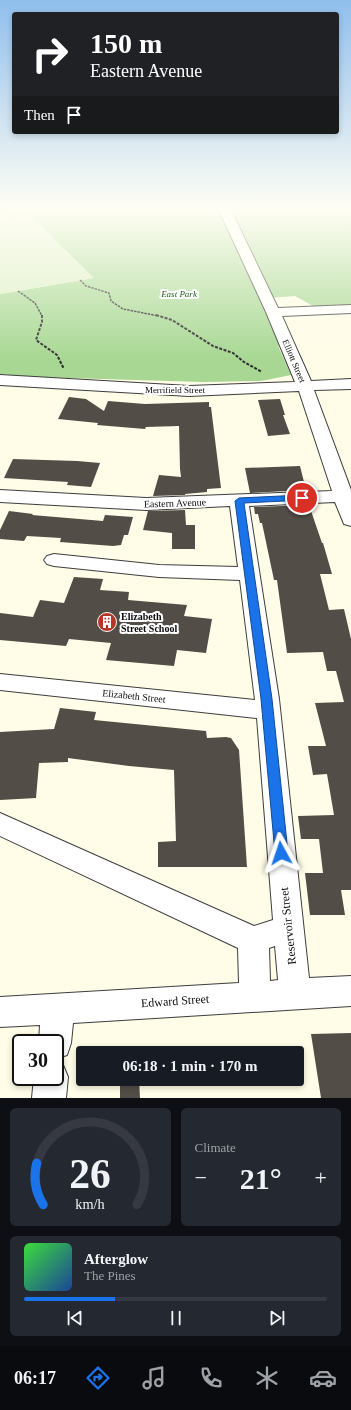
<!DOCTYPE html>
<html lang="en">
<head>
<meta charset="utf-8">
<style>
	body { margin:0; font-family:Georgia,serif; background:#242831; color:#f1f3f6; height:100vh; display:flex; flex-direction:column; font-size:15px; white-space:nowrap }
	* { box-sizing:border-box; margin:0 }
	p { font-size:13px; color:#9ea1a6 }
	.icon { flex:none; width:22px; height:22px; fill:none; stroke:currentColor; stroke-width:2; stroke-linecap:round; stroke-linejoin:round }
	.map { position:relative; height:1098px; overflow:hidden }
	.sheet { display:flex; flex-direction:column; gap:10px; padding:10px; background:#0d0f14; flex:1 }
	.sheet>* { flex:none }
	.hud { position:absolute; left:12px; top:12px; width:327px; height:122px; border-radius:4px; box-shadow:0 2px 6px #0003; background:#202124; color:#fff; overflow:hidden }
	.speed { position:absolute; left:12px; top:1034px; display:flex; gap:8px; font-size:20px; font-weight:700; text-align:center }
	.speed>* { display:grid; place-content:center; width:52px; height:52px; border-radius:50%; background:#171b24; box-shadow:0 2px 6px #0003; line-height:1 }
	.speed .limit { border:2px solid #111; border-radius:6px; background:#fff; color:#111 }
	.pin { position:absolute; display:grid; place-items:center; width:34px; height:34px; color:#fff; margin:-17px; border:2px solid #fff; border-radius:50%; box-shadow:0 1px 4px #0007 }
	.me { position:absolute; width:44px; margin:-22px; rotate:355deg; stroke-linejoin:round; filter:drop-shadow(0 0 3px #0008) }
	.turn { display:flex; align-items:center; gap:14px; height:84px; padding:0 12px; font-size:18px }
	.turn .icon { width:52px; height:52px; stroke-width:2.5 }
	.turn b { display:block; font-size:28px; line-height:34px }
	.then { display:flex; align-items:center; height:38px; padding:0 12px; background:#0003; gap:8px; font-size:15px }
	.big { font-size:30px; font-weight:600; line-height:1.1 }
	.sheet .widget { flex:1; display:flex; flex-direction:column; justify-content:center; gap:6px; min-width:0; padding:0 14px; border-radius:6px; background:#242831 }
	.sheet .dial { align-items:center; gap:0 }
	.dial svg { height:104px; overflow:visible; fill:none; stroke:#363941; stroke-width:7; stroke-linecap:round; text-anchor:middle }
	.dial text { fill:#f1f3f6; stroke:none }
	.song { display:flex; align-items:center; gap:12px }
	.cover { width:48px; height:48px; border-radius:6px; background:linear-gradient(135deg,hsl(120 70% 55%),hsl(220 70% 35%)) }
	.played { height:4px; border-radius:2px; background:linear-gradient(90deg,#1a73e8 30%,#363941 30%) }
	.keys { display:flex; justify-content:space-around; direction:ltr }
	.heat { display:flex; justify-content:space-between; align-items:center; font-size:22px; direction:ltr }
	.sheet .tiles { flex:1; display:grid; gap:10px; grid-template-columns:1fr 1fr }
	.widget:last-child { grid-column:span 2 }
	.trip { position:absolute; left:76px; top:1046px; width:228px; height:40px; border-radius:4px; background:#171b24; box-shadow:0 2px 6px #0003; font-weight:600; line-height:40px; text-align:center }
	.tabs { display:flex; height:64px; justify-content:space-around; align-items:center; background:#090b0e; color:#9ea1a6 }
	.tabs .icon { width:28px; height:28px }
	.tabs .on { color:#1a73e8 }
	.tabs b { font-size:18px; color:#f1f3f6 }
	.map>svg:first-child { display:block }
	.forest { fill:#a7d792 }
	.pitch { fill:#daeec4 }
	.building { fill:#524d47 }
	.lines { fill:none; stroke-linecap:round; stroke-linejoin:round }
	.minor-casing { stroke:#3d3d3d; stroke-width:2 }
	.path-far1 { stroke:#2c2c2c; stroke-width:1.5; stroke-dasharray:2.5 1; stroke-linecap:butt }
	.path { stroke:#2c2c2c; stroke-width:2; stroke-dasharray:3 1.5; stroke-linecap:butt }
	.minor { fill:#fff; fill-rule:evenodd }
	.route { fill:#1a73e8; stroke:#114b97 }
	.labels { text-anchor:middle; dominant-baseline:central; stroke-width:4; stroke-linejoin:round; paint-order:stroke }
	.far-park-label { font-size:9px; font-style:italic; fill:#215f1d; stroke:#fff }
	.far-street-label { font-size:9px; fill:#0a0a0a; stroke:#fff }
	.street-label { font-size:10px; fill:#0a0a0a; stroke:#fff }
	.poi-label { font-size:10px; font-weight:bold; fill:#0a0a0a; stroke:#fff; text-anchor:start }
	.near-street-label { font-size:12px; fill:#0a0a0a; stroke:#fff }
</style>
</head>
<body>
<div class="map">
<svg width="351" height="1098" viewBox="0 0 351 1098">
	<rect width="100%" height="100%" fill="#fffde7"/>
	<polygon class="forest" points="0,208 351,208 351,306 315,307 295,296 269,298 279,348 291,375 261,381 203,382 35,377 0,374 0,294 93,278 30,215 12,218 0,213"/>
	<polygon class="pitch" points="30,215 36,221 94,278 0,294 0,220"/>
	<g class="building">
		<polygon points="69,397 86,399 104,411 108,401 145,404 209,402 209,407 211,407 221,488 207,489 207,492 185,494 185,495 153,496 159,475 181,477 180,469 179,426 146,427 145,429 97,425 98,423 58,419"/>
		<polygon points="280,399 285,415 283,415 290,434 268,436 258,400"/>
		<polygon points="13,459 77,461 100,463 91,487 67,485 68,482 4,478"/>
		<polygon points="300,466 306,490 250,493 245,468"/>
		<polygon points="309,505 322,543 323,543 332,574 320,574 329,610 344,609 351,639 351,890 341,890 345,915 310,915 305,873 323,873 319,839 301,839 298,816 334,815 327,774 313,775 308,746 326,746 315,703 344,702 336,671 327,671 323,652 287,653 277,580 274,580 262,523 260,523 258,514 255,514 254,507"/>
		<polygon points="185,510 186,525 195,525 195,549 172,549 172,533 143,530 148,511"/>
		<polygon points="9,511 33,514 32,515 103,521 105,515 133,517 128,535 124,535 121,545 113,546 60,542 61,538 27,536 24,541 0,539 0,530"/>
		<polygon points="74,577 103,579 100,590 129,592 128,600 187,605 184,616 212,619 206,653 177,650 174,666 106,660 111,643 69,639 66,646 0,640 0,613 33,617 40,600 64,603"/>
		<polygon points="60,708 96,712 94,720 206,731 207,738 226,737 231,738 239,750 247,867 158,867 158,842 176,841 174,770 129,766 68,758 68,762 39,763 36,798 0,800 0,732 54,729"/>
		<polygon points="351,1033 351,1098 321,1098 311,1034"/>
		<polygon points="120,1079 139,1079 140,1098 120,1098"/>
	</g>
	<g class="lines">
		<defs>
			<g id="minor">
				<path d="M218,208H230L278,308L351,305V313L282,316L311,381L351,379V389L314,390L351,490V526L344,524L335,502L249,506L279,699L309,978L351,976V1006L73,1023L71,1043L67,1055L55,1059V1043H39L40,1025L0,1027V997L239,983L238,948L0,836V813L254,926L273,920L257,718L0,690V674L255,700L240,580L159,577L54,566L47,564L44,560L47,556L54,554L159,565L238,567L230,506L146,510L0,502V490L146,498L332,491L299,391L189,396L0,385V375L189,386L295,382L266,312ZM275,946L278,980L270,981L269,948Z"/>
				<polygon points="55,1062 63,1065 68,1077 66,1098 32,1098 34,1077 55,1077"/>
			</g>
		</defs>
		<use href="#minor" class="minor-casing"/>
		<g class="path-far1">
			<polyline points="80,280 86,286 109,293 111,301 123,309 159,316"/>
			<polyline points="18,291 35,303 42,316"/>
		</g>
		<g class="path">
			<polyline points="42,315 42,322 36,340 57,355 64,369"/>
			<polyline points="156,315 172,320 213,346 233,353 244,362 262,372"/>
		</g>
		<use href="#minor" class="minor"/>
	</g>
	<linearGradient id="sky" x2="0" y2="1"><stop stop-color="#90bfed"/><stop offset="0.58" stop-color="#fffef4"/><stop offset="1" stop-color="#fffef4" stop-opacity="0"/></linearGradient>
	<rect width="351" height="361" fill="url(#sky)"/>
	<polygon class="route" points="302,495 307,498 305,500 244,503 272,699 288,853 286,857 281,858 277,857 275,853 261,699 235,501 239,498"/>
	<defs>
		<symbol id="building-disc" viewBox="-11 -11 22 22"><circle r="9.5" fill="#b63426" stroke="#fff"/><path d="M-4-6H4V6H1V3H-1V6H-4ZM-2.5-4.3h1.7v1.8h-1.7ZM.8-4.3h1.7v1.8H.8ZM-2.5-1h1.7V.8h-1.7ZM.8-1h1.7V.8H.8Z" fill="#fff"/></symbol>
	</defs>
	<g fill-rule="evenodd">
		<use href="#building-disc" x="96" y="611" width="22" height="22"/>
	</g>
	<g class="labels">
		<g class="far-park-label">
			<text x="179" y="294">East Park</text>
		</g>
		<g class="far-street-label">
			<text transform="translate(294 361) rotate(67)">Elliott Street</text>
			<text x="175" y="390">Merrifield Street</text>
		</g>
		<g class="street-label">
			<text transform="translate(175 503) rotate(-2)">Eastern Avenue</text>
			<text transform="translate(134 696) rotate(6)">Elizabeth Street</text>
		</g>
		<g class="poi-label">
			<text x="121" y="616">Elizabeth<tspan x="121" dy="12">Street School</tspan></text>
		</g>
		<g class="near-street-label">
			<text transform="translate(288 926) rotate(-96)">Reservoir Street</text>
			<text transform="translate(175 1001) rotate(-4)">Edward Street</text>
		</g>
	</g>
</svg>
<div class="speed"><div class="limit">30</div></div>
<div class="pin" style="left:302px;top:498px;background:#d93025"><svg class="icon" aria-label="arrive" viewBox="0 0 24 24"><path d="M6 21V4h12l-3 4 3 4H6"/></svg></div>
<svg class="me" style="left:281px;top:853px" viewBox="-20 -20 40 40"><path d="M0-17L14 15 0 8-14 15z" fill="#1a73e8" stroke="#fff" stroke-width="4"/></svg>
<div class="trip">06:18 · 1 min · 170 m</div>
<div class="hud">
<div class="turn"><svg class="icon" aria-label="right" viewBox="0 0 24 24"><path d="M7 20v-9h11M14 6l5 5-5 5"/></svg><div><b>150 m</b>Eastern Avenue</div></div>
<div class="then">Then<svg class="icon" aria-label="arrive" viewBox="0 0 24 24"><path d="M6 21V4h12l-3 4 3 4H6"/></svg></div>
</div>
</div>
<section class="sheet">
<div class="tiles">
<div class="widget dial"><svg viewBox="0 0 100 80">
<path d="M14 69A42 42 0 1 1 86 69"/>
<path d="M14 69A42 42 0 0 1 9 37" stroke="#1a73e8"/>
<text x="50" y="56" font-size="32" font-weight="700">26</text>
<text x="50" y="72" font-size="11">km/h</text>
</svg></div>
<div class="widget"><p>Climate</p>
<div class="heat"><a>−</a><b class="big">21°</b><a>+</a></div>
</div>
<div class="widget">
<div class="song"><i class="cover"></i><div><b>Afterglow</b><p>The Pines</p></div></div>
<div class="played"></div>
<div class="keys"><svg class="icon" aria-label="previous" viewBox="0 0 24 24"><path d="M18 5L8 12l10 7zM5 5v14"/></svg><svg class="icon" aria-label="pause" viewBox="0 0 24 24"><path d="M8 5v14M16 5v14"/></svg><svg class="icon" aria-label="next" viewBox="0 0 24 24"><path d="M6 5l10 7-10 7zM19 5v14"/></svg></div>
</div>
</div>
</section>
<nav class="tabs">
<b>06:17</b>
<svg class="icon on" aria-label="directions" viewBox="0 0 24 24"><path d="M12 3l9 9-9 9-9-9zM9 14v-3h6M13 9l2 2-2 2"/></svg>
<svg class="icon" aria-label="music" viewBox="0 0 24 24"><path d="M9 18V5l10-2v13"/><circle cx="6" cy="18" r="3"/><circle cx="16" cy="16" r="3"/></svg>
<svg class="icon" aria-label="phone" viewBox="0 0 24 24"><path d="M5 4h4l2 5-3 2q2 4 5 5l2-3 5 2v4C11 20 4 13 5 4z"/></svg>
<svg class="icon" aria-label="climate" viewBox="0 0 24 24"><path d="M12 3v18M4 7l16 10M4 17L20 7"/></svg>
<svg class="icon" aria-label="car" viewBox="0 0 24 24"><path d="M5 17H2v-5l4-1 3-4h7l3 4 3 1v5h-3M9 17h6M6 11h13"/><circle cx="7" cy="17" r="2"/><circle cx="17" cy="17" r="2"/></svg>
</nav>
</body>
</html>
